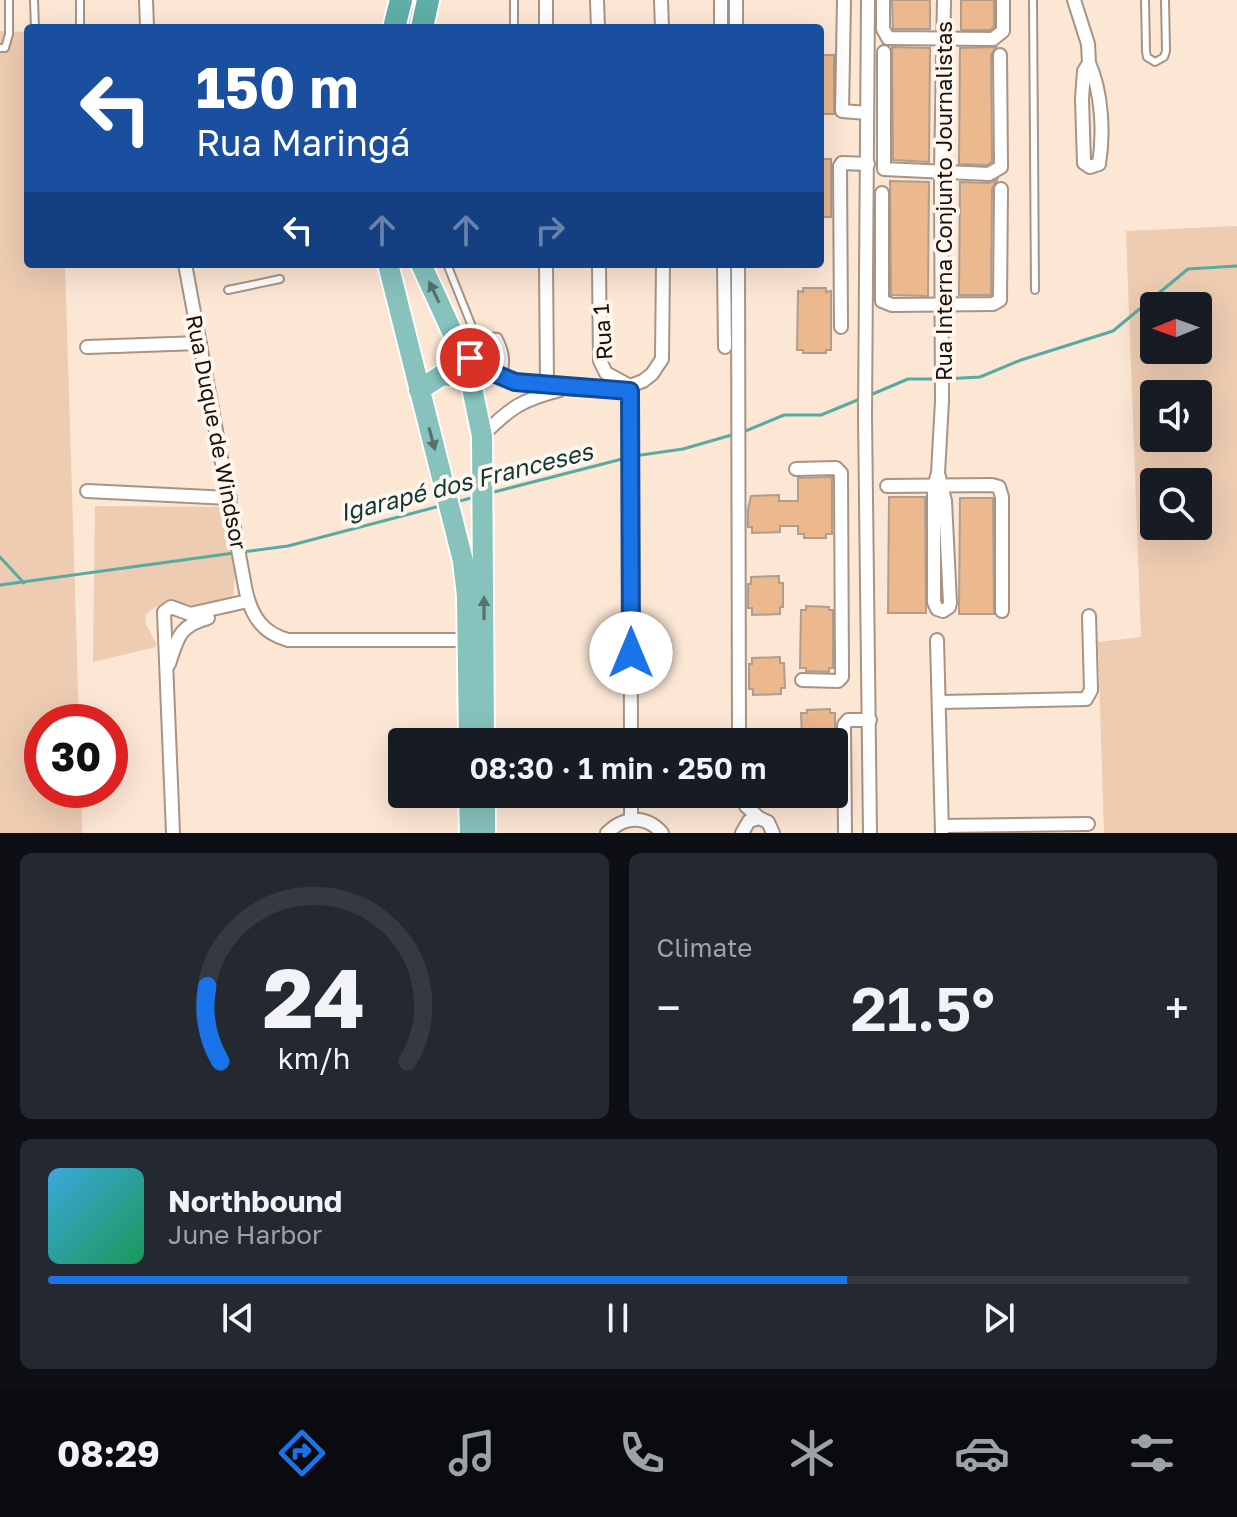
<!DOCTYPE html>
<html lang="en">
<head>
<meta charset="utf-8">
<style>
	body { margin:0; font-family:"Golos Text",sans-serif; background:#242831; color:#f1f3f6; height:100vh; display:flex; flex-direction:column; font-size:30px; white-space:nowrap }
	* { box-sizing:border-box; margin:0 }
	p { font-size:26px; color:#9ea1a6 }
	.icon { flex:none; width:44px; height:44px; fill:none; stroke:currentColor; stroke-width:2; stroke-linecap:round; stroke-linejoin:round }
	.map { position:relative; height:833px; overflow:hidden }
	.side { display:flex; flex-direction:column; gap:20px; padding:20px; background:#0d0f14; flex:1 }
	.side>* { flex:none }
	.banner { position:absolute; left:24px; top:24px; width:800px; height:244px; border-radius:8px; box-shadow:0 8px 32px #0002; background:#1a4fa0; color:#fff; overflow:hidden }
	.needle { width:52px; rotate:269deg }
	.controls { position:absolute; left:1140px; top:292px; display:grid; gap:16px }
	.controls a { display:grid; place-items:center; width:72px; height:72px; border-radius:8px; background:#171b24; box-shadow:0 8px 32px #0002; font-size:40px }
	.speed { position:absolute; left:24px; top:704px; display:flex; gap:16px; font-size:40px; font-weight:700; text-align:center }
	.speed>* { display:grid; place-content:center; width:104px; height:104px; border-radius:50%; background:#171b24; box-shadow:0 8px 32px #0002; line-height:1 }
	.speed .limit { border:12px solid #d22; background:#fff; color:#111 }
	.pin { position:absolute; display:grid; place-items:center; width:68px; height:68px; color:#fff; margin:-34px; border:4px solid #fff; border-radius:50%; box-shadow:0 2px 8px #0007 }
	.me { position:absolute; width:88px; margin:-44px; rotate:0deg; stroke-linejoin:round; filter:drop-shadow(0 0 6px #0008) }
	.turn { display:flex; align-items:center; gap:28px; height:168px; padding:0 40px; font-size:36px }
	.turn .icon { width:104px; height:104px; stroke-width:2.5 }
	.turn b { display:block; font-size:56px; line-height:68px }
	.lanes { display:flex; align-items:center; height:76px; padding:0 40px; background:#0003; justify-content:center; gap:40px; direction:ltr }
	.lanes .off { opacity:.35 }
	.big { font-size:60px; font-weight:600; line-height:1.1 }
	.side .card { flex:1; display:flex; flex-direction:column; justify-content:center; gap:12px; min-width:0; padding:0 28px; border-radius:12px; background:#242831 }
	.side .dial { align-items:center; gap:0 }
	.dial svg { height:208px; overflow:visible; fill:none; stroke:#363941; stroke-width:7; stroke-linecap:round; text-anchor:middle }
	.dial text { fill:#f1f3f6; stroke:none }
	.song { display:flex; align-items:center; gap:24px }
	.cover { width:96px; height:96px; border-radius:12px; background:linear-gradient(135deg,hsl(200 70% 55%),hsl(150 70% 35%)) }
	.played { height:8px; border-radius:4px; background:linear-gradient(90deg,#1a73e8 70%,#363941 70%) }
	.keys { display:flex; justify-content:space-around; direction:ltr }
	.heat { display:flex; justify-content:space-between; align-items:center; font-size:44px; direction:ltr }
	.side .tiles { flex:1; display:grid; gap:20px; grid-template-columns:1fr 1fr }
	.card:last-child { grid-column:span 2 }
	.trip { position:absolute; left:388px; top:728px; width:460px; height:80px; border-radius:8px; background:#171b24; box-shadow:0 8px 32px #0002; font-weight:600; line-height:80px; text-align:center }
	.tab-bar { display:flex; height:128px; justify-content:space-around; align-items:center; background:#090b0e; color:#9ea1a6 }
	.tab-bar .icon { width:56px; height:56px }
	.tab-bar .active { color:#1a73e8 }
	.tab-bar b { font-size:36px; color:#f1f3f6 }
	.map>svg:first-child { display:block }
	.green { fill:#edccb1; fill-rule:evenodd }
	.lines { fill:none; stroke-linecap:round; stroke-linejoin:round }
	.stream { stroke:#57aba3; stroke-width:3 }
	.building { fill:#ecb88d; stroke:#b19d8d; stroke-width:2 }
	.primary-tunnel { stroke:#dac6b6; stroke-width:20; stroke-dasharray:20 10; stroke-linecap:butt }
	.service-casing { stroke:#a89484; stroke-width:10 }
	.minor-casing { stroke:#a89484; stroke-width:16 }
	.primary-casing { stroke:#fff; stroke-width:24 }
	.trunk-casing { stroke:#fff; stroke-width:26 }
	.service { stroke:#fff; stroke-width:6 }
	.minor { stroke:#fff; stroke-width:12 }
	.primary { stroke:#87c2bd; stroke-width:20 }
	.trunk { stroke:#5faea7; stroke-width:22 }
	.oneway { fill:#55726d }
	.route-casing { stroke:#114b97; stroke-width:20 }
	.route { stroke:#1a73e8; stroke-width:14 }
	.labels { text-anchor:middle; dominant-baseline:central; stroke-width:8; stroke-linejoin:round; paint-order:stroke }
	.street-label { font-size:22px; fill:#18100b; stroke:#fef6ef }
	.water-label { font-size:24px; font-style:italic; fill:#0f3834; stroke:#fef6ef }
</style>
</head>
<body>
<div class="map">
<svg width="1237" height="833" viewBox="0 0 1237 833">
	<rect width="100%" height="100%" fill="#fce6d4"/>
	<g class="green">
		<polygon points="0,31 28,32 28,264 65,264 79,722 42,722 42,790 81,790 82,833 0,833"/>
		<path d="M1237,226V833H1104L1098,642L1141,637L1126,231ZM1154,306H1198V350H1154ZM1154,394H1198V438H1154ZM1154,482H1198V526H1154Z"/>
		<path d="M95,506L231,507L235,575L233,598L191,618C174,606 161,597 145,616L146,625L156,643V647L93,662Z"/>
	</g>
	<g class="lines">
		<g class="stream">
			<polyline points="944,379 980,377 1021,360 1113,331 1188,269 1237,266"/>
			<polyline points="868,396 908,379 936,379"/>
			<polyline points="743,432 784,415 821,415 860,399"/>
			<polyline points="634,456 683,449 735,434"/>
			<polyline points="490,493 626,458"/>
			<polyline points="456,502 475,497"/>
			<polyline points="242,552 288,546 440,506"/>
			<polyline points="0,557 24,583"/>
			<polyline points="0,585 234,553"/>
		</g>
	</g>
	<g class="building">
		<polygon points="892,0 930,0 930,29 893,29"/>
		<polygon points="961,0 994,0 994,27 990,30 961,30"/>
		<polygon points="892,47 930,48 929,162 893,160"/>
		<polygon points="996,47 991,55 992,162 987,165 959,164 960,48"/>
		<rect x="821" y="55" width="13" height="59"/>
		<rect x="820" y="159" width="11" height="58"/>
		<polygon points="997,180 992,189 991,295 959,295 960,182 989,183"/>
		<polygon points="890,181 929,182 928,296 891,295"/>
		<polygon points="803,288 826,288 826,292 831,291 831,350 826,350 826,353 803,353 803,350 797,350 798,291 803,292"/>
		<polygon points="832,477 832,534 826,534 826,538 804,538 804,534 798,534 798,526 780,526 780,532 752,533 752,527 748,527 748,509 751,496 779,495 779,501 798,501 798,478"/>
		<polygon points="889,497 925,497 926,613 888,613"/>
		<polygon points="960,498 993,498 994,614 959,614"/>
		<polygon points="779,576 779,583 783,583 783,607 780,607 780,614 752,615 752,608 748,608 748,584 751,584 751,577"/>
		<polygon points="806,606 829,607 829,610 833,610 833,668 829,668 829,672 806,671 806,668 800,668 801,610 806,610"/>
		<polygon points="780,657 780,663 784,663 785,688 781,688 781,694 753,695 753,689 749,689 749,664 752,664 752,658"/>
		<polygon points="830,709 830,713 835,713 835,742 807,742 807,738 802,738 801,713 807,713 807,710"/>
	</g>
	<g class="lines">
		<polyline class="primary-tunnel" points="408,28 416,0"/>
		<defs>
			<g id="service">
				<polyline points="34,0 35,28"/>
				<polyline points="80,0 80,28"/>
				<polyline points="1033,0 1035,290"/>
				<polyline points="1145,0 1146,51 1147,57 1155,62 1164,57 1166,51 1165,0"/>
				<polyline points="514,28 514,0"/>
				<polyline points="0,48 5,48 9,34 9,0"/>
				<polyline points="447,264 475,334"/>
				<polyline points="228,290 280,279"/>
				<path d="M457,334L498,337C505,350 507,360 503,375"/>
			</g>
			<g id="minor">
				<polyline points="146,0 147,28"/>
				<polyline points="546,0 546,28"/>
				<polyline points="597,0 598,28"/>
				<polyline points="661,0 662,28"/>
				<polyline points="721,0 721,28"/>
				<polyline points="736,0 736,28"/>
				<polyline points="844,0 842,111 867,113"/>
				<polyline points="868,0 865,416 870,833"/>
				<polyline points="883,0 883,29 888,38 993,39 1003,31 1003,0"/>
				<path d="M1074,0L1088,44L1089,63L1084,71L1082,99L1084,163L1090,167L1099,164C1104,133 1102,92 1089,63"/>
				<polyline points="884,52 884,169 989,174 1001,167 1000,55"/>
				<polyline points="882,193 882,301 892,305 993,304 1000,300 1001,189"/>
				<path d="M185,264L246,592C252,617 263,633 288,640H469"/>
				<polyline points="546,264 547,385"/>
				<polyline points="599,264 600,361 606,373 630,386"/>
				<polyline points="724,264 725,347"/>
				<polyline points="738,264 739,742"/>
				<polyline points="841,327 840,166 842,163 868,164"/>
				<polyline points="87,347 200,343"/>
				<path d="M463,351C507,393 573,388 630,391"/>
				<polyline points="630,386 631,742"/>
				<polyline points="630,386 643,381 652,374 662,359 663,264"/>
				<path d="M482,436C510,408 521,400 560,390"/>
				<polyline points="796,469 836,468 841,473 842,677 838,681 802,680"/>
				<polyline points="938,473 945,501 950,603 949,607 943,611 937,609 934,602 934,486 938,473 942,401 941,173 944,0"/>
				<polyline points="887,486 992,485 999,487 1002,497 1002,611"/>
				<polyline points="87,491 230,498"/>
				<polyline points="937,640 942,833"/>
				<path d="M169,664C178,637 179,626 208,618"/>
				<polyline points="940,702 1086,699 1091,690 1089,616"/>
				<polyline points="631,794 631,819"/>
				<polyline points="739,794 746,806 759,818"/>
				<polyline points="942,826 1088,824"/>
				<polyline points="173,833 164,612 171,607 190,614 248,601"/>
				<path d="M607,833C624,816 646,815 662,833"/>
				<polyline points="742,833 749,821 759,818 768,822 773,833"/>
				<polyline points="845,833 844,725 848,720 870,720"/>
			</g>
			<g id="primary">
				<polyline points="388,264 463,561 467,596 469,742"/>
				<polyline points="421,264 460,349 470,378 482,436 484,742"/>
				<polyline points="419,390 442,375 470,378"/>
				<polyline points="469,794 470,833"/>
				<polyline points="485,794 485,833"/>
			</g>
			<g id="trunk">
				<polyline points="394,28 401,0"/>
				<polyline points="422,28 428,0"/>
			</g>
		</defs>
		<use href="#service" class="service-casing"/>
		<use href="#minor" class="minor-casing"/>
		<use href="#primary" class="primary-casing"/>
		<use href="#trunk" class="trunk-casing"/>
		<use href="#service" class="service"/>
		<use href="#minor" class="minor"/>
		<use href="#primary" class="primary"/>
		<use href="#trunk" class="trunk"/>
	</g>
	<defs><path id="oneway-solid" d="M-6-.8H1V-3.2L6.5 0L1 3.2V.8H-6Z" transform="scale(2)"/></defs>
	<g class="oneway">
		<use href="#oneway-solid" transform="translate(434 292) rotate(-115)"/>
		<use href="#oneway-solid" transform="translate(432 439) rotate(75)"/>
		<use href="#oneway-solid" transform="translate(484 608) rotate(-90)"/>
	</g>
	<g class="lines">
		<defs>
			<polyline id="route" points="470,358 491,372 515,382 630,391 631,653"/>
		</defs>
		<use href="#route" class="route-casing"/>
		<use href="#route" class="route"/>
	</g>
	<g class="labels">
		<g class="street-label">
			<text transform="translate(943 201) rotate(-90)">Rua Interna Conjunto Journalistas</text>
			<text transform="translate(602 332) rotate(-94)">Rua 1</text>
			<text transform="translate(217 432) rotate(79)">Rua Duque de Windsor</text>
		</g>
		<g class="water-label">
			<text transform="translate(466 481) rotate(-14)">Igarapé dos Franceses</text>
		</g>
	</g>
</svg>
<div class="controls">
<a><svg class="needle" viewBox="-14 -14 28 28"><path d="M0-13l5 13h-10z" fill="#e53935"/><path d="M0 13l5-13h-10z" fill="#9ea1a6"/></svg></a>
<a><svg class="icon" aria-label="sound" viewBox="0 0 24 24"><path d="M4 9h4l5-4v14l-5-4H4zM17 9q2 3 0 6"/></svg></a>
<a><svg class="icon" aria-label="search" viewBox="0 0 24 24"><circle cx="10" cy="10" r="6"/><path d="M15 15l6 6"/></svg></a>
</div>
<div class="speed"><div class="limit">30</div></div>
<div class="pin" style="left:470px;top:358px;background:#d93025"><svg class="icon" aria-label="arrive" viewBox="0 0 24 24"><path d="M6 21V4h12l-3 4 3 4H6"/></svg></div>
<svg class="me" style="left:631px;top:653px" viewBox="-20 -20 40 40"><circle r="19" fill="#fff"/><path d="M0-13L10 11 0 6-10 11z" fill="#1a73e8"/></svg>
<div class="trip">08:30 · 1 min · 250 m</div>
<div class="banner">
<div class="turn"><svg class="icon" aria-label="left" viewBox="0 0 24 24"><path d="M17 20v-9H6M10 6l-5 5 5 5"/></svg><div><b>150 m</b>Rua Maringá</div></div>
<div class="lanes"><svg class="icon" aria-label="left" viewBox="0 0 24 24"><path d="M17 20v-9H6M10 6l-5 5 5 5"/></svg><svg class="icon off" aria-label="ahead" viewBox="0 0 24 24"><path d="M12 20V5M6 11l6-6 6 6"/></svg><svg class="icon off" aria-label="ahead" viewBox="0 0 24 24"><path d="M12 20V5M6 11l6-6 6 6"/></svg><svg class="icon off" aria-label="right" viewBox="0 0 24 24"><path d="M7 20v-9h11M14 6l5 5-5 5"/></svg></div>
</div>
</div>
<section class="side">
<div class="tiles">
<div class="card dial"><svg viewBox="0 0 100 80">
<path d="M14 69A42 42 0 1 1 86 69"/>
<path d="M14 69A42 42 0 0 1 9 40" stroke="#1a73e8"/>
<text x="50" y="56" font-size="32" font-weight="700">24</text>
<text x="50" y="72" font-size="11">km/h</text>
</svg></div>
<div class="card"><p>Climate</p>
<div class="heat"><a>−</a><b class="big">21.5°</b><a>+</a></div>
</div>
<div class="card">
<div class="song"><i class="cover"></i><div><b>Northbound</b><p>June Harbor</p></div></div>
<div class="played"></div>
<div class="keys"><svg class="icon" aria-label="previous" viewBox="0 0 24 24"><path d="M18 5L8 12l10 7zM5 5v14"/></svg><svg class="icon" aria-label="pause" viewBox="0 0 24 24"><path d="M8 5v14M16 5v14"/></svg><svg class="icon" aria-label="next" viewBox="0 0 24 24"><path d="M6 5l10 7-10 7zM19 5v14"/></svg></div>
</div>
</div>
</section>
<nav class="tab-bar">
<b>08:29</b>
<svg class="icon active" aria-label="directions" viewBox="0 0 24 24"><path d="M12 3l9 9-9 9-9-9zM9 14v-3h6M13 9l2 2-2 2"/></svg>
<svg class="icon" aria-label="music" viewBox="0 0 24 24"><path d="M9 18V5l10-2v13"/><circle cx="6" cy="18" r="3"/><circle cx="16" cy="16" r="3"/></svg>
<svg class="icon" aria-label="phone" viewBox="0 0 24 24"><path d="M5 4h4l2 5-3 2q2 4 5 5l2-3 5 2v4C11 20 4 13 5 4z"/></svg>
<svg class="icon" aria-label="climate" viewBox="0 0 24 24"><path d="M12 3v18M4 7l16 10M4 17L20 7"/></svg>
<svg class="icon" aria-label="car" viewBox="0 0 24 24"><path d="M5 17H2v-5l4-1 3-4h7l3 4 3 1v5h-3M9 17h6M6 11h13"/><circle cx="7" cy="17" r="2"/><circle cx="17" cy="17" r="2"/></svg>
<svg class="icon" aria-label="filters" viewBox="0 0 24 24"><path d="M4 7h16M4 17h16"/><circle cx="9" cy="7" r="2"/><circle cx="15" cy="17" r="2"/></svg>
</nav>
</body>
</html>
